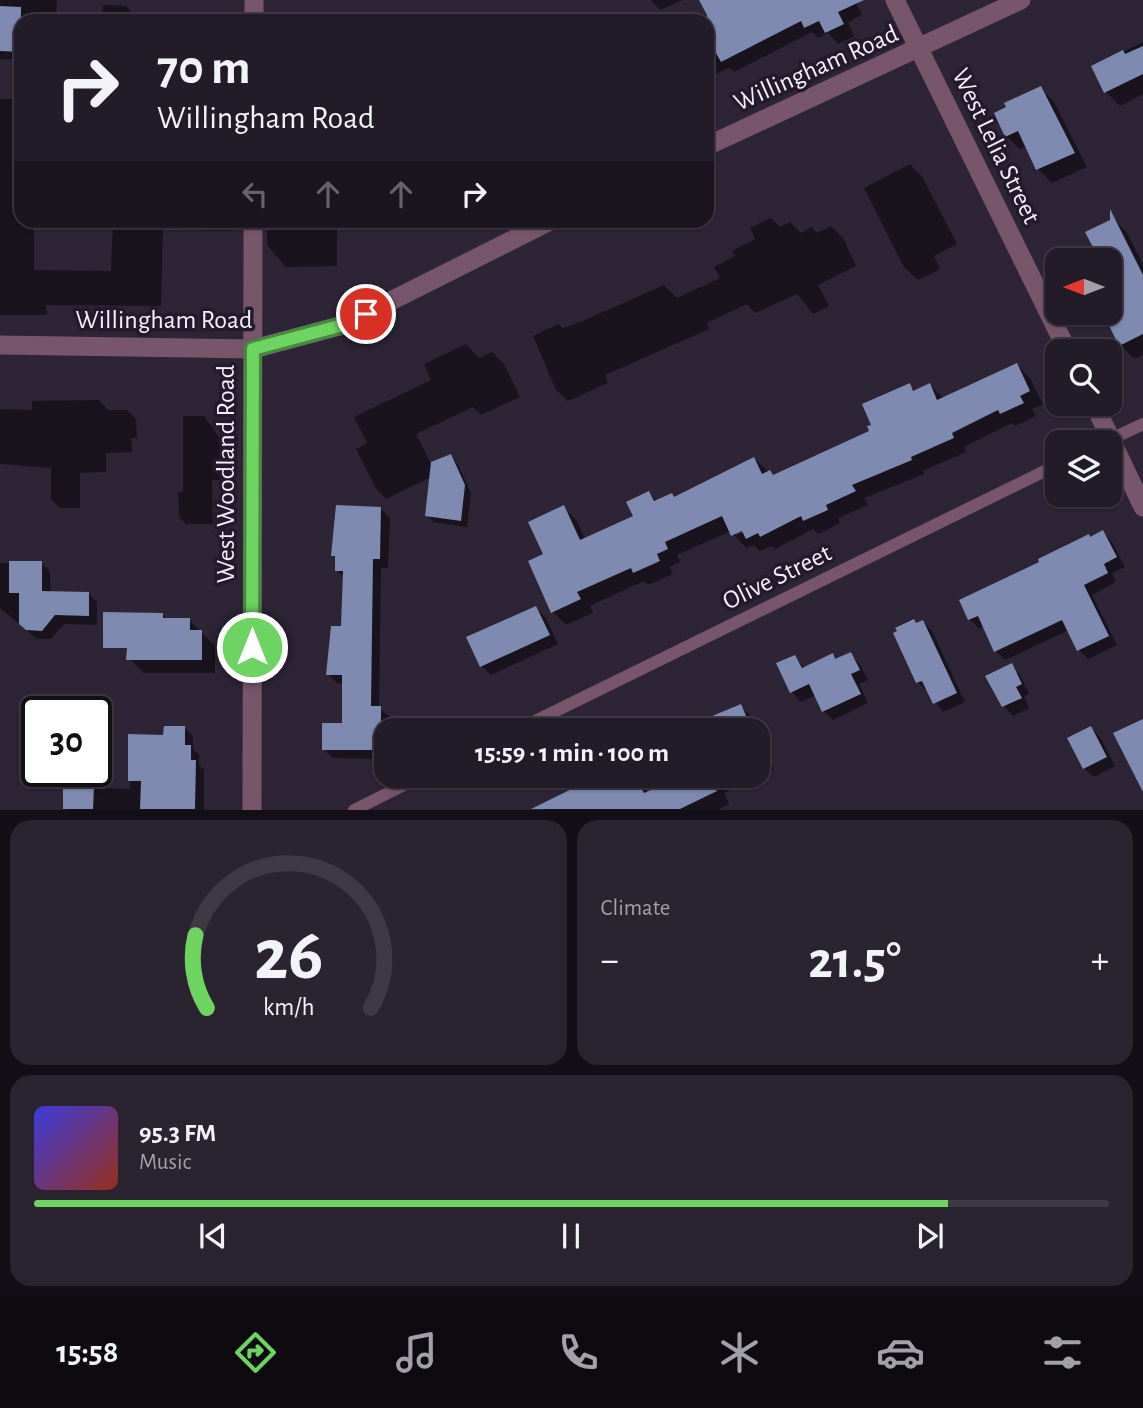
<!DOCTYPE html>
<html lang="en">
<head>
<meta charset="utf-8">
<style>
	body { margin:0; font-family:"Alegreya Sans",sans-serif; background:#2a2430; color:#f1f3f6; height:100vh; display:flex; flex-direction:column; font-size:26px; white-space:nowrap }
	* { box-sizing:border-box; margin:0 }
	p { font-size:23px; color:#a2a1a8 }
	.icon { flex:none; width:38px; height:38px; fill:none; stroke:currentColor; stroke-width:2; stroke-linecap:round; stroke-linejoin:round }
	.map { position:relative; height:810px; overflow:hidden }
	.side { display:flex; flex-direction:column; gap:10px; padding:10px; background:#130f16; flex:1 }
	.side>* { flex:none }
	.hud { position:absolute; left:14px; top:14px; width:700px; height:214px; border-radius:21px; box-shadow:0 2px 5px #0004,0 0 0 2px #3f3945; background:#221b28; color:#f1f3f6; overflow:hidden }
	.needle { width:46px; rotate:270deg }
	.fabs { position:absolute; left:1045px; top:248px; display:grid; gap:14px }
	.fabs a { display:grid; place-items:center; width:77px; height:77px; border-radius:14px; background:#221b28; box-shadow:0 2px 5px #0004,0 0 0 2px #3f3945; font-size:35px }
	.speed { position:absolute; left:21px; top:696px; display:flex; gap:14px; font-size:35px; font-weight:700; text-align:center }
	.speed>* { display:grid; place-content:center; width:91px; height:91px; border-radius:50%; background:#221b28; box-shadow:0 2px 5px #0004,0 0 0 2px #3f3945; line-height:1 }
	.speed .limit { border:4px solid #111; border-radius:10px; background:#fff; color:#111 }
	.pin { position:absolute; display:grid; place-items:center; width:60px; height:60px; color:#fff; margin:-30px; border:4px solid #fff; border-radius:50%; box-shadow:0 2px 7px #0007 }
	.me { position:absolute; width:77px; margin:-38px; rotate:0deg; stroke-linejoin:round; filter:drop-shadow(0 0 5px #0008) }
	.turn { display:flex; align-items:center; gap:24px; height:147px; padding:0 28px; font-size:32px }
	.turn .icon { width:91px; height:91px; stroke-width:2.5 }
	.turn b { display:block; font-size:49px; line-height:60px }
	.lanes { display:flex; align-items:center; height:66px; padding:0 28px; background:#0003; justify-content:center; gap:35px; direction:ltr }
	.lanes .off { opacity:.35 }
	.big { font-size:52px; font-weight:700; line-height:1.1 }
	.side .widget { flex:1; display:flex; flex-direction:column; justify-content:center; gap:10px; min-width:0; padding:0 24px; border-radius:21px; background:#2a2430 }
	.side .dial { align-items:center; gap:0 }
	.dial svg { height:182px; overflow:visible; fill:none; stroke:#3f3945; stroke-width:7; stroke-linecap:round; text-anchor:middle }
	.dial text { fill:#f1f3f6; stroke:none }
	.song { display:flex; align-items:center; gap:21px }
	.cover { width:84px; height:84px; border-radius:10px; background:linear-gradient(135deg,hsl(240 70% 55%),hsl(10 70% 35%)) }
	.played { height:7px; border-radius:4px; background:linear-gradient(90deg,#6dd361 85%,#3f3945 85%) }
	.keys { display:flex; justify-content:space-around; direction:ltr }
	.heat { display:flex; justify-content:space-between; align-items:center; font-size:38px; direction:ltr }
	.side .tiles { flex:1; display:grid; gap:10px; grid-template-columns:1fr 1fr }
	.widget:last-child { grid-column:span 2 }
	.trip { position:absolute; left:374px; top:718px; width:396px; height:70px; border-radius:21px; background:#221b28; box-shadow:0 2px 5px #0004,0 0 0 2px #3f3945; font-weight:700; line-height:70px; text-align:center }
	.dock { display:flex; height:112px; justify-content:space-around; align-items:center; background:#0e0b10; color:#a2a1a8 }
	.dock .icon { width:49px; height:49px }
	.dock .current { color:#6dd361 }
	.dock b { font-size:32px; color:#f1f3f6 }
	.map>svg:first-child { display:block }
	.shadow { fill:#0007; fill-rule:evenodd }
	.building { fill:#7f8ab1 }
	.lines { fill:none; stroke-linecap:round; stroke-linejoin:round }
	.service { stroke:#77566c; stroke-width:12 }
	.minor { stroke:#77566c; stroke-width:19 }
	.route-casing { stroke:#47893f; stroke-width:18 }
	.route { stroke:#6dd361; stroke-width:12 }
	.labels { text-anchor:middle; dominant-baseline:central; stroke-width:7; stroke-linejoin:round; paint-order:stroke }
	.street-label { font-size:26px; fill:#f4effb; stroke:#231b2c }
</style>
</head>
<body>
<div class="map">
<svg width="1143" height="810" viewBox="0 0 1143 810">
	<rect width="100%" height="100%" fill="#2d2436"/>
	<g class="shadow">
		<polygon points="0,0 57,0 56,21 21,21 21,60 0,59"/>
		<polygon points="651,0 683,0 660,10"/>
		<polygon points="722,0 855,0 862,15 848,22 854,36 838,44 828,33 818,38 812,32 734,72 729,68 707,78 707,24"/>
		<polygon points="103,5 126,6 130,10 130,21 102,21"/>
		<polygon points="656,13 665,21 637,21"/>
		<polygon points="1143,42 1143,94 1120,106 1106,92 1093,66"/>
		<polygon points="1040,88 1054,102 1087,167 1052,183 1038,169 1027,146 1020,149 1006,136 1008,108"/>
		<polygon points="0,99 21,99 21,220 34,220 34,270 111,271 113,220 231,220 231,231 163,230 161,306 46,305 47,315 0,315"/>
		<polygon points="910,164 923,178 957,244 934,256 940,269 918,280 904,267 864,188"/>
		<polygon points="771,218 780,227 790,222 801,233 811,227 817,233 831,226 843,238 856,266 818,285 829,306 813,314 797,294 755,313 747,304 707,323 709,329 605,375 608,383 568,401 556,390 533,336 558,324 563,328 585,320 664,285 677,298 720,278 714,267 735,256 732,251 755,239 750,228"/>
		<polygon points="1114,219 1127,233 1143,264 1143,355 1134,359 1121,345 1105,313 1110,313 1110,308 1122,301 1110,276"/>
		<polygon points="442,220 460,220 459,225"/>
		<polygon points="267,221 327,222 337,231 337,266 286,267 267,245"/>
		<polygon points="466,344 479,358 492,352 504,364 520,397 481,415 473,407 416,434 431,464 450,456 457,463 471,493 467,527 434,522 427,515 431,477 386,499 375,487 356,449 367,443 354,417 431,380 424,364"/>
		<path d="M1017,365L1030,378L1043,404L1032,409L1036,416L1015,426L1012,423L964,447L966,452L923,471L924,474L864,498L868,505L838,518L840,523L818,534L813,529L775,549L772,546L760,551L754,545L746,548L731,531L677,555L680,562L669,567L673,574L648,585L644,581L590,606L593,613L566,625L553,612L545,555L564,508L577,521L585,539L635,517L649,493L658,502L674,498L754,459L774,476L872,432L909,385L916,392L930,385L944,399ZM750,529L736,536V532Z"/>
		<polygon points="99,400 108,410 127,410 136,419 137,438 131,438 132,452 106,453 106,472 80,473 80,508 60,508 51,499 51,468 0,464 0,409 32,410 32,401"/>
		<polygon points="183,416 204,416 220,438 220,480 212,480 213,524 186,524 179,517 178,492 183,492"/>
		<polygon points="381,509 390,518 388,568 381,568 379,708 390,717 387,759 333,758 324,749 344,725 344,684 337,683 328,674 343,628 344,578 337,570 337,560 333,555"/>
		<polygon points="1103,532 1112,542 1125,567 1112,573 1116,582 1092,595 1117,645 1088,659 1079,650 1069,630 1005,660 996,651 984,626 979,629 970,619 961,601"/>
		<polygon points="0,563 41,563 50,572 51,593 88,593 97,602 97,625 64,624 51,639 37,639 0,608"/>
		<polygon points="535,608 545,617 558,644 491,675 482,666"/>
		<polygon points="162,614 167,619 189,620 215,646 215,673 144,673 130,659"/>
		<polygon points="923,622 932,631 965,702 943,712 928,691 917,682 917,625"/>
		<polygon points="850,654 859,663 868,680 859,684 868,703 833,720 824,711 816,695 801,702 792,692 779,664 795,657 805,668 832,656 837,660"/>
		<polygon points="1011,666 1020,675 1029,694 1024,696 1029,708 1013,716 1004,706 988,677"/>
		<polygon points="741,707 754,719 774,769 724,793 729,804 718,810 544,810 542,805 619,775 636,775 648,793 688,775 758,775 758,730 692,730"/>
		<polygon points="185,728 193,736 193,749 199,755 199,765 204,770 204,810 66,810 67,772 93,772 92,788 130,789 130,736 165,737"/>
		<polygon points="1091,728 1100,737 1115,766 1094,777 1084,768"/>
	</g>
	<g class="building">
		<polygon points="699,0 864,0 838,12 844,24 825,33 819,21 804,28 801,21 721,62 716,53 707,57 707,15"/>
		<polygon points="0,6 21,7 21,52 0,51"/>
		<polygon points="1143,46 1143,74 1104,93 1091,66 1123,50 1125,54"/>
		<polygon points="1041,86 1075,153 1036,170 1018,131 1005,137 994,113 1006,107 1004,103"/>
		<polygon points="1110,209 1143,275 1143,334 1119,346 1103,313 1110,313 1110,261 1100,261 1085,232 1110,220"/>
		<polygon points="1017,363 1030,391 1020,396 1024,403 1000,414 998,410 952,433 954,438 911,457 912,460 852,485 856,491 826,505 828,510 803,521 801,516 760,537 758,533 746,539 742,531 731,536 722,516 665,542 668,549 657,554 660,561 633,573 631,568 577,592 581,599 551,613 528,561 543,554 528,522 564,505 580,540 633,516 626,502 649,491 654,501 672,493 674,497 754,457 762,474 770,470 773,475 869,431 867,426 871,425 862,404 910,383 913,391 930,383 937,400"/>
		<polygon points="451,454 465,485 461,521 425,516 431,462"/>
		<polygon points="336,505 381,507 380,559 373,559 371,706 381,706 381,750 322,750 322,723 342,723 342,675 326,675 331,626 341,626 343,571 335,571 335,556 331,556"/>
		<polygon points="1103,530 1117,557 1104,564 1108,573 1084,585 1109,636 1077,651 1062,620 994,652 978,616 968,620 959,600 1039,562 1038,559 1089,534 1090,537"/>
		<polygon points="9,561 42,561 42,591 89,592 89,616 55,615 42,631 26,630 19,624 19,593 9,593"/>
		<polygon points="536,606 550,635 480,667 466,637"/>
		<polygon points="103,612 163,613 163,618 190,618 190,630 202,630 202,660 126,660 127,648 103,648"/>
		<polygon points="914,619 916,623 923,620 957,693 933,704 922,681 916,683 893,633 897,631 895,628"/>
		<polygon points="851,652 860,670 851,674 861,694 822,712 809,684 790,693 776,663 795,655 802,668 833,653 835,659"/>
		<polygon points="1012,663 1022,684 1016,687 1022,698 1002,707 985,676"/>
		<polygon points="741,704 752,730 681,730 681,729"/>
		<polygon points="1143,719 1143,792 1113,733"/>
		<polygon points="164,726 185,726 185,745 191,745 191,760 196,760 195,809 140,809 141,781 128,781 128,734 163,735"/>
		<polygon points="1091,726 1107,757 1083,769 1067,738"/>
		<polygon points="600,775 634,775 644,793 684,775 710,775 717,791 680,809 531,809"/>
		<polygon points="63,786 94,787 93,809 63,809"/>
	</g>
	<g class="lines">
		<g class="service">
			<polyline points="1105,442 1143,424"/>
			<polyline points="517,730 1057,465"/>
			<polyline points="354,810 424,775"/>
		</g>
		<g class="minor">
			<polyline points="895,0 1068,352"/>
			<polyline points="254,21 254,0"/>
			<polyline points="707,146 1021,0"/>
			<polyline points="0,345 253,349 343,325 552,220"/>
			<polyline points="1094,404 1143,507"/>
			<polyline points="252,810 253,220"/>
		</g>
	</g>
	<g class="lines">
		<defs>
			<polyline id="route" points="252,647 253,349 343,325 366,314"/>
		</defs>
		<use href="#route" class="route-casing"/>
		<use href="#route" class="route"/>
	</g>
	<g class="labels">
		<g class="street-label">
			<text transform="translate(816 68) rotate(-24)">Willingham Road</text>
			<text transform="translate(996 146) rotate(64)">West Lelia Street</text>
			<text x="164" y="320">Willingham Road</text>
			<text transform="translate(226 474) rotate(-90)">West Woodland Road</text>
			<text transform="translate(777 577) rotate(-26)">Olive Street</text>
		</g>
	</g>
</svg>
<div class="fabs">
<a><svg class="needle" viewBox="-14 -14 28 28"><path d="M0-13l5 13h-10z" fill="#e53935"/><path d="M0 13l5-13h-10z" fill="#a2a1a8"/></svg></a>
<a><svg class="icon" aria-label="search" viewBox="0 0 24 24"><circle cx="10" cy="10" r="6"/><path d="M15 15l6 6"/></svg></a>
<a><svg class="icon" aria-label="layers" viewBox="0 0 24 24"><path d="M12 4l9 5-9 5-9-5zM3 14l9 5 9-5"/></svg></a>
</div>
<div class="speed"><div class="limit">30</div></div>
<div class="pin" style="left:366px;top:314px;background:#d93025"><svg class="icon" aria-label="arrive" viewBox="0 0 24 24"><path d="M6 21V4h12l-3 4 3 4H6"/></svg></div>
<svg class="me" style="left:252px;top:647px" viewBox="-20 -20 40 40"><circle r="17" fill="#6dd361" stroke="#fff" stroke-width="3"/><path d="M0-11L8 9 0 5-8 9z" fill="#fff"/></svg>
<div class="trip">15:59 · 1 min · 100 m</div>
<div class="hud">
<div class="turn"><svg class="icon" aria-label="right" viewBox="0 0 24 24"><path d="M7 20v-9h11M14 6l5 5-5 5"/></svg><div><b>70 m</b>Willingham Road</div></div>
<div class="lanes"><svg class="icon off" aria-label="left" viewBox="0 0 24 24"><path d="M17 20v-9H6M10 6l-5 5 5 5"/></svg><svg class="icon off" aria-label="ahead" viewBox="0 0 24 24"><path d="M12 20V5M6 11l6-6 6 6"/></svg><svg class="icon off" aria-label="ahead" viewBox="0 0 24 24"><path d="M12 20V5M6 11l6-6 6 6"/></svg><svg class="icon" aria-label="right" viewBox="0 0 24 24"><path d="M7 20v-9h11M14 6l5 5-5 5"/></svg></div>
</div>
</div>
<section class="side">
<div class="tiles">
<div class="widget dial"><svg viewBox="0 0 100 80">
<path d="M14 69A42 42 0 1 1 86 69"/>
<path d="M14 69A42 42 0 0 1 9 37" stroke="#6dd361"/>
<text x="50" y="56" font-size="32" font-weight="700">26</text>
<text x="50" y="72" font-size="11">km/h</text>
</svg></div>
<div class="widget"><p>Climate</p>
<div class="heat"><a>−</a><b class="big">21.5°</b><a>+</a></div>
</div>
<div class="widget">
<div class="song"><i class="cover"></i><div><b>95.3 FM</b><p>Music</p></div></div>
<div class="played"></div>
<div class="keys"><svg class="icon" aria-label="previous" viewBox="0 0 24 24"><path d="M18 5L8 12l10 7zM5 5v14"/></svg><svg class="icon" aria-label="pause" viewBox="0 0 24 24"><path d="M8 5v14M16 5v14"/></svg><svg class="icon" aria-label="next" viewBox="0 0 24 24"><path d="M6 5l10 7-10 7zM19 5v14"/></svg></div>
</div>
</div>
</section>
<nav class="dock">
<b>15:58</b>
<svg class="icon current" aria-label="directions" viewBox="0 0 24 24"><path d="M12 3l9 9-9 9-9-9zM9 14v-3h6M13 9l2 2-2 2"/></svg>
<svg class="icon" aria-label="music" viewBox="0 0 24 24"><path d="M9 18V5l10-2v13"/><circle cx="6" cy="18" r="3"/><circle cx="16" cy="16" r="3"/></svg>
<svg class="icon" aria-label="phone" viewBox="0 0 24 24"><path d="M5 4h4l2 5-3 2q2 4 5 5l2-3 5 2v4C11 20 4 13 5 4z"/></svg>
<svg class="icon" aria-label="climate" viewBox="0 0 24 24"><path d="M12 3v18M4 7l16 10M4 17L20 7"/></svg>
<svg class="icon" aria-label="car" viewBox="0 0 24 24"><path d="M5 17H2v-5l4-1 3-4h7l3 4 3 1v5h-3M9 17h6M6 11h13"/><circle cx="7" cy="17" r="2"/><circle cx="17" cy="17" r="2"/></svg>
<svg class="icon" aria-label="filters" viewBox="0 0 24 24"><path d="M4 7h16M4 17h16"/><circle cx="9" cy="7" r="2"/><circle cx="15" cy="17" r="2"/></svg>
</nav>
</body>
</html>
